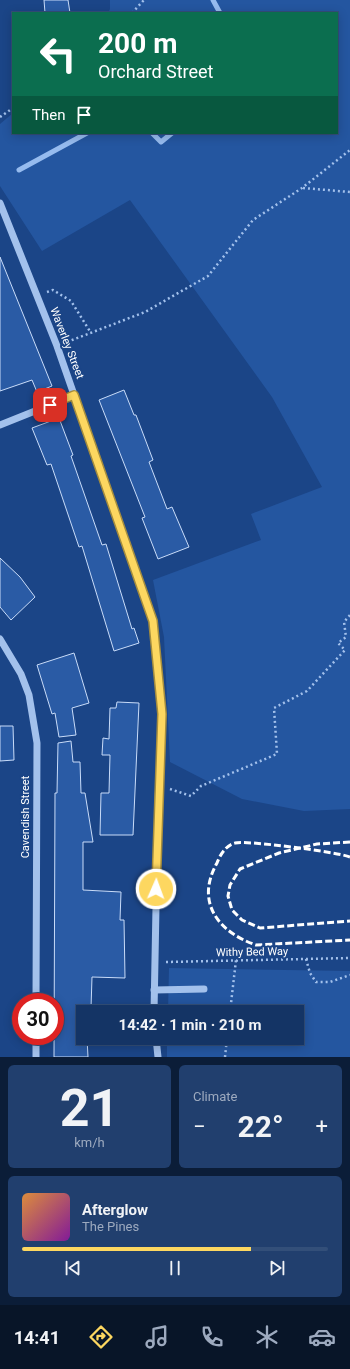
<!DOCTYPE html>
<html lang="en">
<head>
<meta charset="utf-8">
<style>
	body { margin:0; font-family:Roboto,sans-serif; background:#213f6e; color:#f1f3f6; height:100vh; display:flex; flex-direction:column; font-size:15px; white-space:nowrap }
	* { box-sizing:border-box; margin:0 }
	p { font-size:13px; color:#9daabf }
	.icon { flex:none; width:22px; height:22px; fill:none; stroke:currentColor; stroke-width:2; stroke-linecap:round; stroke-linejoin:round }
	.map { position:relative; height:1057px; overflow:hidden }
	.side { display:flex; flex-direction:column; gap:8px; padding:8px; background:#0b1d38; flex:1 }
	.side>* { flex:none }
	.banner { position:absolute; left:12px; top:12px; width:326px; height:122px; border-radius:0px; box-shadow:0 2px 10px #0003,0 0 0 1px #334f79; background:#0b6e4f; color:#fff; overflow:hidden }
	.speed { position:absolute; left:12px; top:993px; display:flex; gap:8px; font-size:20px; font-weight:700; text-align:center }
	.speed>* { display:grid; place-content:center; width:52px; height:52px; border-radius:50%; background:#143465; box-shadow:0 2px 10px #0003,0 0 0 1px #334f79; line-height:1 }
	.speed .limit { border:6px solid #d22; background:#fff; color:#111 }
	.pin { position:absolute; display:grid; place-items:center; width:34px; height:34px; color:#fff; margin:-17px; border-radius:8px; box-shadow:0 2px 6px #0006 }
	.me { position:absolute; width:44px; margin:-22px; rotate:2deg; stroke-linejoin:round; filter:drop-shadow(0 0 3px #0008) }
	.turn { display:flex; align-items:center; gap:14px; height:84px; padding:0 20px; font-size:18px }
	.turn .icon { width:52px; height:52px; stroke-width:2.5 }
	.turn b { display:block; font-size:28px; line-height:34px }
	.then { display:flex; align-items:center; height:38px; padding:0 20px; background:#0003; gap:8px; font-size:15px }
	.big { font-size:30px; font-weight:700; line-height:1.1 }
	.side .card { flex:1; display:flex; flex-direction:column; justify-content:center; gap:6px; min-width:0; padding:0 14px; border-radius:6px; background:#213f6e }
	.side .dial { align-items:center; gap:0 }
	.dial b { font-size:52px; line-height:1 }
	.song { display:flex; align-items:center; gap:12px }
	.cover { width:48px; height:48px; border-radius:6px; background:linear-gradient(135deg,hsl(30 70% 55%),hsl(290 70% 35%)) }
	.played { height:4px; border-radius:2px; background:linear-gradient(90deg,#fdd760 75%,#334f79 75%) }
	.keys { display:flex; justify-content:space-around; direction:ltr }
	.heat { display:flex; justify-content:space-between; align-items:center; font-size:22px; direction:ltr }
	.side .tiles { flex:1; display:grid; gap:8px; grid-template-columns:1fr 1fr }
	.card:last-child { grid-column:span 2 }
	.trip { position:absolute; left:76px; top:1005px; width:228px; height:40px; border-radius:0px; background:#143465; box-shadow:0 2px 10px #0003,0 0 0 1px #334f79; font-weight:700; line-height:40px; text-align:center }
	.tab-bar { display:flex; height:64px; justify-content:space-around; align-items:center; background:#081528; color:#9daabf }
	.tab-bar .icon { width:28px; height:28px }
	.tab-bar .current { color:#fdd760 }
	.tab-bar b { font-size:18px; color:#f1f3f6 }
	.map>svg:first-child { display:block }
	.green { fill:#2456a0 }
	.lines { fill:none; stroke-linecap:round; stroke-linejoin:round }
	.stream { stroke:#96bbee; stroke-width:5 }
	.building { fill:#2a5ba5; stroke:#c9dcf9 }
	.path { stroke:#a3c1ec; stroke-width:2.5; stroke-dasharray:2 3; stroke-linecap:butt }
	.minor { stroke:#a3c1ec; stroke-width:7 }
	.rail { stroke:#fff; stroke-width:3; stroke-dasharray:7 3; stroke-linecap:butt }
	.route-casing { stroke:#a48c3e; stroke-width:10 }
	.route { stroke:#fdd760; stroke-width:7 }
	.labels { text-anchor:middle; dominant-baseline:central; stroke-width:4; stroke-linejoin:round; paint-order:stroke }
	.street-label { font-size:11px; fill:#fff; stroke:#1b4587 }
</style>
</head>
<body>
<div class="map">
<svg width="350" height="1057" viewBox="0 0 350 1057">
	<rect width="100%" height="100%" fill="#1b4587"/>
	<g class="green">
		<polygon points="110,0 350,0 350,809 304,811 242,799 170,762 164,637 153,580 261,540 251,514 322,487 272,397 130,200 42,251 0,186 0,124 13,113 13,133 337,133 337,13 108,13 110,9"/>
		<polygon points="169,968 350,971 350,1057 167,1057 167,1038 297,1038 297,1012 168,1012"/>
	</g>
	<g class="lines">
		<g class="stream">
			<polyline points="213,0 220,13"/>
			<polyline points="152,133 161,142 172,133"/>
			<polyline points="19,170 87,133"/>
		</g>
	</g>
	<g class="building">
		<polygon points="44,0 68,0 70,13 45,13"/>
		<polygon points="0,257 52,386 37,392 32,380 0,391"/>
		<polygon points="124,390 134,415 136,415 153,460 149,462 167,509 172,507 189,547 158,559 142,518 145,517 99,400"/>
		<polygon points="59,418 73,455 71,456 102,545 106,544 132,629 134,628 139,643 114,651 82,546 79,547 51,464 47,465 32,428"/>
		<polygon points="0,558 20,577 35,597 11,620 0,607"/>
		<polygon points="74,653 89,703 72,708 76,735 59,737 55,713 52,714 37,665"/>
		<polygon points="117,702 139,703 133,835 100,835 101,793 109,793 110,755 102,755 103,738 109,739 110,708 116,708"/>
		<polygon points="0,726 13,726 14,760 0,761"/>
		<polygon points="71,741 73,762 80,762 81,793 85,793 93,842 83,842 83,890 121,892 120,920 124,920 125,978 92,977 91,1008 86,1008 86,1012 83,1012 83,1038 87,1038 88,1057 54,1057 55,793 57,793 58,743"/>
	</g>
	<g class="lines">
		<g class="path">
			<polyline points="132,13 144,0"/>
			<polyline points="0,117 13,108"/>
			<polyline points="303,188 350,192"/>
			<polyline points="47,292 53,290 71,301 91,333"/>
			<polyline points="67,342 145,312 208,276 253,220 302,188 350,150"/>
			<polyline points="170,789 191,796 201,786 277,754 274,708 307,691 345,650 338,643 346,637 344,622 350,615"/>
			<polyline points="306,959 310,973 316,982 330,982 350,975"/>
			<polyline points="166,962 350,958"/>
			<polyline points="230,1012 236,960"/>
			<polyline points="225,1057 227,1038"/>
		</g>
		<g class="minor">
			<polyline points="0,203 57,346 153,621 162,714 158,802 154,1012"/>
			<polyline points="0,425 75,395"/>
			<polyline points="0,639 21,674 29,695 37,743 36,1002"/>
			<polyline points="154,990 204,989"/>
			<polyline points="156,1038 158,1057"/>
			<polyline points="36,1057 36,1036"/>
		</g>
		<g class="rail">
			<polyline points="350,842 317,844 279,853 240,869 230,885 228,896 232,910 242,920 260,928 350,921"/>
			<path d="M350,857C338,852 245,840 235,843C226,845 220,855 217,863C195,902 218,932 256,945L350,940"/>
		</g>
	</g>
	<g class="lines">
		<defs>
			<polyline id="route" points="50,405 74,395 153,621 162,714 156,889"/>
		</defs>
		<use href="#route" class="route-casing"/>
		<use href="#route" class="route"/>
	</g>
	<g class="labels">
		<g class="street-label">
			<text transform="translate(67 343) rotate(69)">Waverley Street</text>
			<text transform="translate(25 817) rotate(-90)">Cavendish Street</text>
			<text transform="translate(252 952) rotate(-1)">Withy Bed Way</text>
		</g>
	</g>
</svg>
<div class="speed"><div class="limit">30</div></div>
<div class="pin" style="left:50px;top:405px;background:#d93025"><svg class="icon" aria-label="arrive" viewBox="0 0 24 24"><path d="M6 21V4h12l-3 4 3 4H6"/></svg></div>
<svg class="me" style="left:156px;top:889px" viewBox="-20 -20 40 40"><circle r="17" fill="#fdd760" stroke="#fff" stroke-width="3"/><path d="M0-11L8 9 0 5-8 9z" fill="#fff"/></svg>
<div class="trip">14:42 · 1 min · 210 m</div>
<div class="banner">
<div class="turn"><svg class="icon" aria-label="left" viewBox="0 0 24 24"><path d="M17 20v-9H6M10 6l-5 5 5 5"/></svg><div><b>200 m</b>Orchard Street</div></div>
<div class="then">Then<svg class="icon" aria-label="arrive" viewBox="0 0 24 24"><path d="M6 21V4h12l-3 4 3 4H6"/></svg></div>
</div>
</div>
<section class="side">
<div class="tiles">
<div class="card dial"><b>21</b><p>km/h</p></div>
<div class="card"><p>Climate</p>
<div class="heat"><a>−</a><b class="big">22°</b><a>+</a></div>
</div>
<div class="card">
<div class="song"><i class="cover"></i><div><b>Afterglow</b><p>The Pines</p></div></div>
<div class="played"></div>
<div class="keys"><svg class="icon" aria-label="previous" viewBox="0 0 24 24"><path d="M18 5L8 12l10 7zM5 5v14"/></svg><svg class="icon" aria-label="pause" viewBox="0 0 24 24"><path d="M8 5v14M16 5v14"/></svg><svg class="icon" aria-label="next" viewBox="0 0 24 24"><path d="M6 5l10 7-10 7zM19 5v14"/></svg></div>
</div>
</div>
</section>
<nav class="tab-bar">
<b>14:41</b>
<svg class="icon current" aria-label="directions" viewBox="0 0 24 24"><path d="M12 3l9 9-9 9-9-9zM9 14v-3h6M13 9l2 2-2 2"/></svg>
<svg class="icon" aria-label="music" viewBox="0 0 24 24"><path d="M9 18V5l10-2v13"/><circle cx="6" cy="18" r="3"/><circle cx="16" cy="16" r="3"/></svg>
<svg class="icon" aria-label="phone" viewBox="0 0 24 24"><path d="M5 4h4l2 5-3 2q2 4 5 5l2-3 5 2v4C11 20 4 13 5 4z"/></svg>
<svg class="icon" aria-label="climate" viewBox="0 0 24 24"><path d="M12 3v18M4 7l16 10M4 17L20 7"/></svg>
<svg class="icon" aria-label="car" viewBox="0 0 24 24"><path d="M5 17H2v-5l4-1 3-4h7l3 4 3 1v5h-3M9 17h6M6 11h13"/><circle cx="7" cy="17" r="2"/><circle cx="17" cy="17" r="2"/></svg>
</nav>
</body>
</html>
